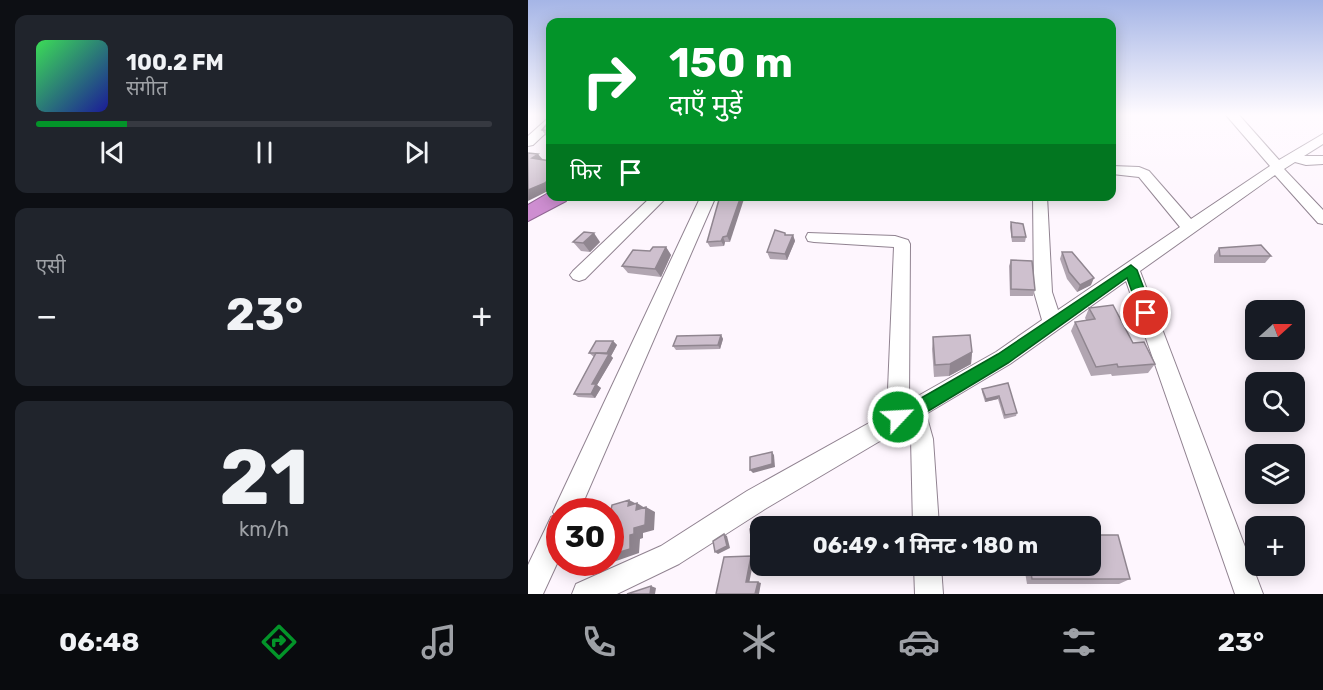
<!DOCTYPE html>
<html lang="hi">
<head>
<meta charset="utf-8">
<style>
	body { margin:0; font-family:Rubik,"Noto Sans Devanagari",sans-serif; background:#20242c; color:#f1f3f6; height:100vh; display:flex; flex-direction:column; font-size:22px; white-space:nowrap }
	* { box-sizing:border-box; margin:0 }
	p { font-size:20px; color:#9ea1a6 }
	.icon { flex:none; width:33px; height:33px; fill:none; stroke:currentColor; stroke-width:2; stroke-linecap:round; stroke-linejoin:round }
	.map { position:relative; flex:1; overflow:hidden }
	.details { display:flex; flex-direction:column; gap:15px; padding:15px; background:#0d0f14; width:528px }
	.details>* { flex:none }
	.top-card { position:absolute; left:18px; top:18px; width:570px; height:183px; border-radius:12px; box-shadow:0 3px 15px #0003; background:#039429; color:#fff; overflow:hidden }
	.needle { width:39px; rotate:69deg }
	.tools { position:absolute; left:717px; top:300px; display:grid; gap:12px }
	.tools a { display:grid; place-items:center; width:60px; height:60px; border-radius:12px; background:#171b24; box-shadow:0 3px 15px #0003; font-size:30px }
	.speed { position:absolute; left:18px; top:498px; display:flex; gap:12px; font-size:30px; font-weight:700; text-align:center }
	.speed>* { display:grid; place-content:center; width:78px; height:78px; border-radius:50%; background:#171b24; box-shadow:0 3px 15px #0003; line-height:1 }
	.speed .limit { border:9px solid #d22; background:#fff; color:#111 }
	.pin { position:absolute; display:grid; place-items:center; width:51px; height:51px; color:#fff; margin:-26px; border:3px solid #fff; border-radius:50%; box-shadow:0 2px 6px #0007 }
	.me { position:absolute; width:66px; margin:-33px; rotate:65deg; stroke-linejoin:round; filter:drop-shadow(0 0 4px #0008) }
	.turn { display:flex; align-items:center; gap:21px; height:126px; padding:0 24px; font-size:27px }
	.turn .icon { width:78px; height:78px; stroke-width:2.5 }
	.turn b { display:block; font-size:42px; line-height:51px }
	.then { display:flex; align-items:center; height:57px; padding:0 24px; background:#0003; gap:12px; font-size:22px }
	.big { font-size:45px; font-weight:700; line-height:1.1 }
	.details .widget { flex:1; display:flex; flex-direction:column; justify-content:center; gap:9px; min-width:0; padding:0 21px; border-radius:12px; background:#20242c }
	.details .dial { align-items:center; gap:0 }
	.dial b { font-size:78px; line-height:1 }
	.song { display:flex; align-items:center; gap:18px }
	.cover { width:72px; height:72px; border-radius:9px; background:linear-gradient(135deg,hsl(130 70% 55%),hsl(240 70% 35%)) }
	.played { height:6px; border-radius:3px; background:linear-gradient(90deg,#039429 20%,#363941 20%) }
	.keys { display:flex; justify-content:space-around; direction:ltr }
	.heat { display:flex; justify-content:space-between; align-items:center; font-size:33px; direction:ltr }
	.trip { position:absolute; left:222px; top:516px; width:351px; height:60px; border-radius:12px; background:#171b24; box-shadow:0 3px 15px #0003; font-weight:700; line-height:60px; text-align:center }
	.dock { display:flex; height:96px; justify-content:space-around; align-items:center; background:#090b0e; color:#9ea1a6 }
	.dock .icon { width:42px; height:42px }
	.dock .current { color:#039429 }
	.dock b { font-size:27px; color:#f1f3f6 }
	main { display:flex; flex:1; min-height:0 }
	.map>svg:first-child { display:block }
	.lines { fill:none; stroke-linecap:round; stroke-linejoin:round }
	.minor-casing { stroke:#918391; stroke-width:2 }
	.highway-casing { stroke:#916694; stroke-width:2 }
	.minor { fill:#fff; fill-rule:evenodd }
	.highway { fill:#ce8ed1; fill-rule:evenodd }
	.wall { fill:#b1a5b1 }
	.shaded-wall { fill:#908690 }
	.building { fill:#cec0ce; stroke:#908690; stroke-width:1.5 }
	.route { fill:#039429; stroke:#02601b; stroke-width:1.5 }
</style>
</head>
<body>
<main>
<section class="details">
<div class="widget">
<div class="song"><i class="cover"></i><div><b>100.2 FM</b><p>संगीत</p></div></div>
<div class="played"></div>
<div class="keys"><svg class="icon" aria-label="previous" viewBox="0 0 24 24"><path d="M18 5L8 12l10 7zM5 5v14"/></svg><svg class="icon" aria-label="pause" viewBox="0 0 24 24"><path d="M8 5v14M16 5v14"/></svg><svg class="icon" aria-label="next" viewBox="0 0 24 24"><path d="M6 5l10 7-10 7zM19 5v14"/></svg></div>
</div>
<div class="widget"><p>एसी</p>
<div class="heat"><a>−</a><b class="big">23°</b><a>+</a></div>
</div>
<div class="widget dial"><b>21</b><p>km/h</p></div>
</section>
<div class="map">
<svg width="795" height="594" viewBox="0 0 795 594">
	<rect width="100%" height="100%" fill="#fef6fe"/>
	<g class="lines">
		<defs>
			<g id="minor">
				<polygon points="698,115 711,115 751,160 795,134 795,144 776,156 795,156 795,164 778,165 767,162 756,169 795,210 795,224 790,223 747,175 612,271 735,594 707,594 598,281 482,364 398,414 405,439 411,526 385,526 383,439 379,425 237,509 151,564 89,594 44,594 48,584 133,546 219,491 359,413 366,247 286,242 280,241 278,237 280,233 367,236 380,240 382,244 381,401 468,352 514,320 506,292 505,196 519,196 524,292 530,310 652,227 611,177 584,174 584,166 611,167 621,171 663,219 742,166"/>
				<polygon points="18,120 22,120 22,129 5,145 0,146 0,136"/>
				<polygon points="124,196 140,196 57,279 51,281 45,279 42,275 45,271"/>
				<polygon points="173,196 188,196 51,512 32,512 32,557 15,594 0,594 0,565 23,517 27,515 25,512 29,503"/>
				<polygon points="386,566 413,566 415,594 387,594"/>
			</g>
			<polygon id="highway" points="22,192 22,196 41,196 38,201 0,221 0,205"/>
		</defs>
		<use href="#minor" class="minor-casing"/>
		<use href="#highway" class="highway-casing"/>
		<use href="#minor" class="minor"/>
		<use href="#highway" class="highway"/>
	</g>
	<g class="wall">
		<polygon points="22,120 22,136 18,136 14,130"/>
		<polygon points="192,196 202,242 197,242 196,246 182,247 179,242"/>
		<polygon points="483,222 498,237 497,242 484,242 482,227"/>
		<polygon points="257,233 258,235 265,235 267,241 259,260 242,259 239,252"/>
		<polygon points="45,242 72,242 62,252 53,251"/>
		<polygon points="138,247 143,255 133,277 100,273 94,266 122,251"/>
		<polygon points="691,248 743,256 737,263 686,263 686,255"/>
		<polygon points="534,252 563,285 549,292 539,279 532,259"/>
		<polygon points="483,260 507,290 505,296 482,296 481,266"/>
		<polygon points="561,308 605,343 627,364 620,373 584,376 583,374 563,376 543,331 547,322 558,320 557,318"/>
		<polygon points="193,335 195,339 192,349 148,350 145,346"/>
		<polygon points="405,337 444,352 443,364 421,376 406,377 404,349"/>
		<polygon points="85,341 89,345 83,356 85,358 69,385 73,388 67,398 50,397 46,394 66,357 61,353"/>
		<polygon points="480,383 489,413 488,416 476,419 470,399 457,402 454,392 454,389"/>
		<polygon points="496,566 562,566 602,579 591,584 499,584"/>
	</g>
	<g class="shaded-wall">
		<polygon points="10,154 16,161 4,158"/>
		<polygon points="22,178 22,190 0,201 0,190"/>
		<polygon points="213,196 217,196 202,242 199,236"/>
		<polygon points="66,233 72,242 62,252 55,243"/>
		<polygon points="265,235 267,241 259,260 257,254"/>
		<polygon points="195,237 197,242 196,246 193,241"/>
		<polygon points="138,247 143,255 133,277 127,269"/>
		<polygon points="566,278 563,285 549,292 552,285"/>
		<polygon points="193,335 195,339 192,349 190,345"/>
		<polygon points="85,341 89,345 83,356 85,358 69,385 73,388 67,398 63,394 64,384 80,354 79,353"/>
		<polygon points="444,352 443,364 421,376 422,364"/>
		<polygon points="471,396 470,399 457,402 458,399"/>
		<polygon points="244,452 246,455 247,467 225,473 222,470"/>
		<polygon points="101,500 109,504 109,503 117,508 108,510 100,506"/>
		<polygon points="118,507 127,512 126,530 115,533 115,538 112,539 111,553 71,567 60,563 62,562 82,562 82,555 102,535"/>
		<polygon points="196,534 199,536 202,548 190,554 187,552"/>
		<polygon points="232,541 232,544 227,546 224,544"/>
		<polygon points="223,556 226,558 221,584 218,582"/>
		<polygon points="230,582 233,583 231,594 227,594"/>
		<polygon points="123,586 128,588 127,594 122,594"/>
	</g>
	<g class="building">
		<polygon points="22,120 22,131 14,130"/>
		<polygon points="0,153 10,154 4,158 22,161 22,178 17,183 0,190"/>
		<polygon points="192,196 213,196 199,236 195,237 193,241 179,242"/>
		<polygon points="483,222 495,224 498,237 484,237"/>
		<polygon points="247,230 257,233 257,235 265,235 257,254 239,252"/>
		<polygon points="56,232 66,233 55,243 45,242"/>
		<polygon points="733,245 743,256 692,256 691,248"/>
		<polygon points="125,247 138,247 127,269 94,266 105,250 122,251"/>
		<polygon points="534,252 544,252 566,278 552,285 541,272"/>
		<polygon points="483,260 504,261 507,290 483,289"/>
		<polygon points="585,305 605,343 616,342 627,364 590,367 589,364 568,367 547,322 567,319 561,308"/>
		<polygon points="193,335 190,345 145,346 149,336"/>
		<polygon points="442,335 444,352 422,364 407,365 405,337"/>
		<polygon points="68,341 85,341 79,353 61,353"/>
		<polygon points="68,353 81,354 64,384 68,384 63,394 46,394"/>
		<polygon points="480,383 489,413 477,415 471,396 458,399 454,389"/>
		<polygon points="244,452 244,464 222,470 222,457"/>
		<polygon points="101,500 100,506 109,503 108,510 118,507 117,525 106,528 106,534 102,535 102,549 82,555 82,512 79,512 83,510 84,505"/>
		<polygon points="280,519 280,526 262,526 262,522"/>
		<polygon points="233,525 234,526 232,526 232,541 224,544 222,529"/>
		<polygon points="196,534 199,546 187,552 185,541"/>
		<polygon points="562,535 590,535 602,579 504,579 502,566 562,566"/>
		<polygon points="223,556 218,582 230,582 227,594 188,594 196,557"/>
		<polygon points="123,586 122,594 99,594"/>
	</g>
	<linearGradient id="sky" x2="0" y2="1"><stop stop-color="#a5b5e6"/><stop offset="0.58" stop-color="#fffbff"/><stop offset="1" stop-color="#fffbff" stop-opacity="0"/></linearGradient>
	<rect width="795" height="198" fill="url(#sky)"/>
	<polygon class="route" points="603,265 609,270 625,313 623,317 613,317 599,278 480,363 392,416 370,425 364,423 361,417 364,411 381,405 470,354"/>
</svg>
<div class="tools">
<a><svg class="needle" viewBox="-14 -14 28 28"><path d="M0-13l5 13h-10z" fill="#e53935"/><path d="M0 13l5-13h-10z" fill="#9ea1a6"/></svg></a>
<a><svg class="icon" aria-label="search" viewBox="0 0 24 24"><circle cx="10" cy="10" r="6"/><path d="M15 15l6 6"/></svg></a>
<a><svg class="icon" aria-label="layers" viewBox="0 0 24 24"><path d="M12 4l9 5-9 5-9-5zM3 14l9 5 9-5"/></svg></a>
<a>+</a>
</div>
<div class="speed"><div class="limit">30</div></div>
<div class="pin" style="left:618px;top:313px;background:#d93025"><svg class="icon" aria-label="arrive" viewBox="0 0 24 24"><path d="M6 21V4h12l-3 4 3 4H6"/></svg></div>
<svg class="me" style="left:370px;top:417px" viewBox="-20 -20 40 40"><circle r="17" fill="#039429" stroke="#fff" stroke-width="3"/><path d="M0-11L8 9 0 5-8 9z" fill="#fff"/></svg>
<div class="trip">06:49 · 1 मिनट · 180 m</div>
<div class="top-card">
<div class="turn"><svg class="icon" aria-label="right" viewBox="0 0 24 24"><path d="M7 20v-9h11M14 6l5 5-5 5"/></svg><div><b>150 m</b>दाएँ मुड़ें</div></div>
<div class="then">फिर<svg class="icon" aria-label="arrive" viewBox="0 0 24 24"><path d="M6 21V4h12l-3 4 3 4H6"/></svg></div>
</div>
</div>
</main>
<nav class="dock">
<b>06:48</b>
<svg class="icon current" aria-label="directions" viewBox="0 0 24 24"><path d="M12 3l9 9-9 9-9-9zM9 14v-3h6M13 9l2 2-2 2"/></svg>
<svg class="icon" aria-label="music" viewBox="0 0 24 24"><path d="M9 18V5l10-2v13"/><circle cx="6" cy="18" r="3"/><circle cx="16" cy="16" r="3"/></svg>
<svg class="icon" aria-label="phone" viewBox="0 0 24 24"><path d="M5 4h4l2 5-3 2q2 4 5 5l2-3 5 2v4C11 20 4 13 5 4z"/></svg>
<svg class="icon" aria-label="climate" viewBox="0 0 24 24"><path d="M12 3v18M4 7l16 10M4 17L20 7"/></svg>
<svg class="icon" aria-label="car" viewBox="0 0 24 24"><path d="M5 17H2v-5l4-1 3-4h7l3 4 3 1v5h-3M9 17h6M6 11h13"/><circle cx="7" cy="17" r="2"/><circle cx="17" cy="17" r="2"/></svg>
<svg class="icon" aria-label="filters" viewBox="0 0 24 24"><path d="M4 7h16M4 17h16"/><circle cx="9" cy="7" r="2"/><circle cx="15" cy="17" r="2"/></svg>
<b>23°</b>
</nav>
</body>
</html>
